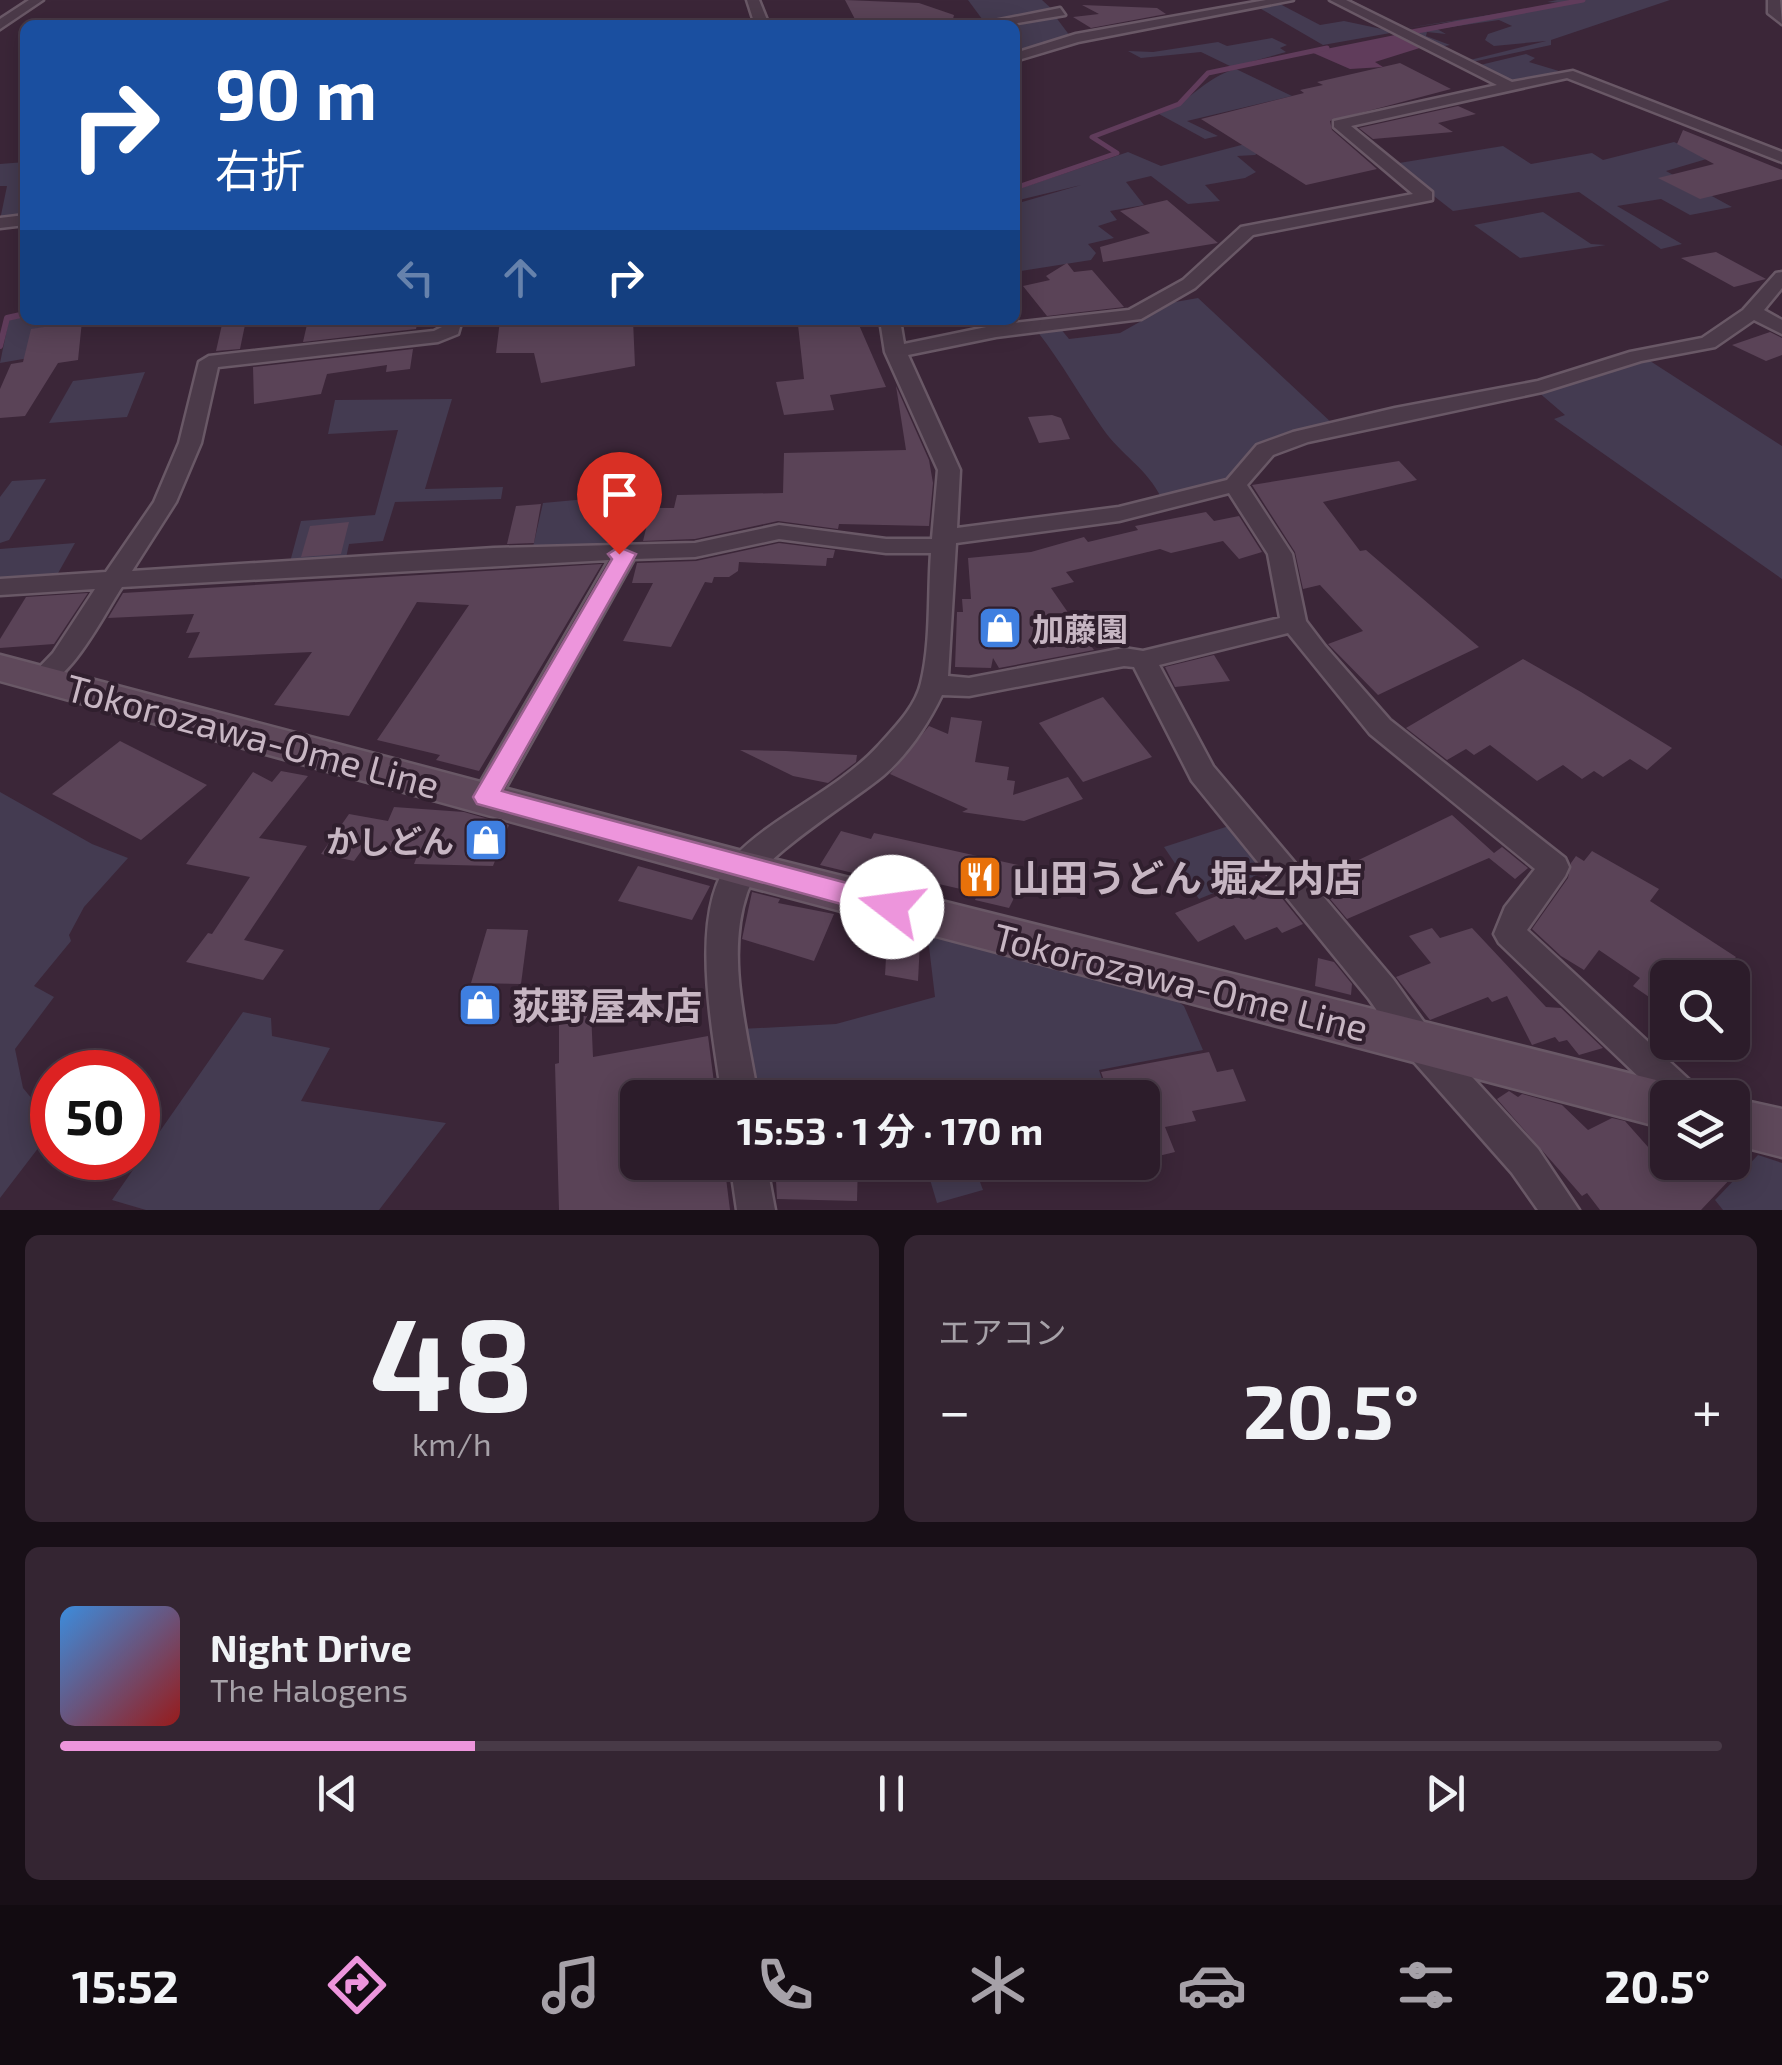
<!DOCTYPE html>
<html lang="ja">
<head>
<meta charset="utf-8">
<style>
	body { margin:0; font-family:"Exo 2","Noto Sans JP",sans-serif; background:#342532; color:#f1f3f6; height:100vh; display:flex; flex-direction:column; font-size:38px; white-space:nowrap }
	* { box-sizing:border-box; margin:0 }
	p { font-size:32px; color:#a6a1a8 }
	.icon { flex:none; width:55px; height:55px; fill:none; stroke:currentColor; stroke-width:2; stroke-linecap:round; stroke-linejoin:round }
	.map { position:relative; height:1210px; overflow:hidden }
	.details { display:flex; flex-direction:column; gap:25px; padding:25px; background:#180f17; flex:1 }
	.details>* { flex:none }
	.banner { position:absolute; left:20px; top:20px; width:1000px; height:305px; border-radius:15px; box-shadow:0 5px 25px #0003,0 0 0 2px #483a47; background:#1a4fa0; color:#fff; overflow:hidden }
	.controls { position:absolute; left:1650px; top:960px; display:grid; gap:20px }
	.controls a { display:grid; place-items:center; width:100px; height:100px; border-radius:15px; background:#2c1c2a; box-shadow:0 5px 25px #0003,0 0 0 2px #483a47; font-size:50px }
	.speed { position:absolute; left:30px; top:1050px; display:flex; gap:20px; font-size:50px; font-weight:700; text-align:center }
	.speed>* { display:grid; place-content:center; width:130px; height:130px; border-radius:50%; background:#2c1c2a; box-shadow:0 5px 25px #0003,0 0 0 2px #483a47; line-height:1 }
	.speed .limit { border:15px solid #d22; background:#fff; color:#111 }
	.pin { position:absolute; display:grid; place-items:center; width:85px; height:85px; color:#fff; margin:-102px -42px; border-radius:50% 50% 50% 0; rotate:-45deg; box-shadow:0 0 10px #0007 }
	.pin .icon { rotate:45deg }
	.me { position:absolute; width:110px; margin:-55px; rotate:285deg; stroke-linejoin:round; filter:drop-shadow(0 0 8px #0008) }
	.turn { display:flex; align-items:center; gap:35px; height:210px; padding:0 30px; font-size:45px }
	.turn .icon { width:130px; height:130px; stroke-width:2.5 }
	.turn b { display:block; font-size:70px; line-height:85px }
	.lanes { display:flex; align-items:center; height:95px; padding:0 30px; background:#0003; justify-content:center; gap:50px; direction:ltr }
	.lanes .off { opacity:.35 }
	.big { font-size:75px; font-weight:700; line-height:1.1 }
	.details .card { flex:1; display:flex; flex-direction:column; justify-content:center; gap:15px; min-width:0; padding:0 35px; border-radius:15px; background:#342532 }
	.details .dial { align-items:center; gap:0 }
	.dial b { font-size:130px; line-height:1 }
	.song { display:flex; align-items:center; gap:30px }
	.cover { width:120px; height:120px; border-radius:15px; background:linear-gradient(135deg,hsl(210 70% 55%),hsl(0 70% 35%)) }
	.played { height:10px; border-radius:5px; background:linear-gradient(90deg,#ed95dc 25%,#483a47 25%) }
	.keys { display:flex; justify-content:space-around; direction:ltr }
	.heat { display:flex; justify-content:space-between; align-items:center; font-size:55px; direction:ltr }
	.details .tiles { flex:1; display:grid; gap:25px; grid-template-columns:1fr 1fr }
	.card:last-child { grid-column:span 2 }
	.trip { position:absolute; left:620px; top:1080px; width:540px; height:100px; border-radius:15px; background:#2c1c2a; box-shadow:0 5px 25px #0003,0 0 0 2px #483a47; font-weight:700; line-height:100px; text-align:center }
	.tab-bar { display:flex; height:160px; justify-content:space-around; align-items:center; background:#120b11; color:#a6a1a8 }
	.tab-bar .icon { width:70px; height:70px }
	.tab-bar .selected { color:#ed95dc }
	.tab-bar b { font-size:45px; color:#f1f3f6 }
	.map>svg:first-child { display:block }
	.green { fill:#443b51 }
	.water { fill:#603c5b }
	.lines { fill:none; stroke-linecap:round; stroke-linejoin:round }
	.stream-far1 { stroke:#603c5b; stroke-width:5 }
	.stream { stroke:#603c5b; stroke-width:6 }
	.building { fill:#5a4357 }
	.minor-casing { stroke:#695866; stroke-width:5 }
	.secondary-casing { stroke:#695866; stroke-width:5 }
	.minor { fill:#4b3a49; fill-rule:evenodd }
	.secondary { fill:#5e485a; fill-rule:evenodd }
	.route { fill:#ed95dc; stroke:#9a618f; stroke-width:2.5 }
	.labels { text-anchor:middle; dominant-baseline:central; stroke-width:8; stroke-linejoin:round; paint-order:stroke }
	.poi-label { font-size:32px; font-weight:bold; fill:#c7b6c3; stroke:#301f2e; text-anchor:start }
	.near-street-label { font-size:38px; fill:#c7b6c3; stroke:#301f2e }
	.near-poi-label { font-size:38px; font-weight:bold; fill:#c7b6c3; stroke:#301f2e; text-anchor:start }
</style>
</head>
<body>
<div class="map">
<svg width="1782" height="1210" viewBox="0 0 1782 1210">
	<rect width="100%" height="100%" fill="#3b2638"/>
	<g class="green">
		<polygon points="968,0 1042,0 1053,10 985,23"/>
		<polygon points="1557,0 1670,0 1551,40 1551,45 1472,62 1445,49 1470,60 1546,41 1494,46 1485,40 1488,34 1512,26 1499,20 1437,29 1446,34 1427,32 1426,36 1450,45 1439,47 1408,32 1455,21 1400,29 1565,3 1547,2"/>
		<polygon points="1278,3 1320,25 1344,21 1396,32 1323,45 1256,6"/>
		<polygon points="1055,16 1070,36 1066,41 1015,55 1015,25 995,25"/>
		<polygon points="1272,38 1287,45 1280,48 1286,52 1232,67 1201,52 1141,58 1128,51 1153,52 1218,42 1227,46"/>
		<polygon points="1526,54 1535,58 1529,62 1559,71 1511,83 1476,66"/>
		<path d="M1236,69L1292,96L1187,121L1218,136L1205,139L1159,114C1190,103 1203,78 1236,69Z"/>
		<polygon points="1283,134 1255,155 1237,156 1256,172 1245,178 1205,185 1220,201 1188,204 1151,176 1126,182 1144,205 1110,211 1117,220 1098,226 1114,238 1088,244 1096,253 1091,260 1015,272 1015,204 1081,185 1015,201 1015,190 1128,152 1161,166"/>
		<polygon points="1674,142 1710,158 1666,171 1732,207 1690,215 1661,199 1617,206 1682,244 1661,249 1579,192 1453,211 1393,164 1503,146 1531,164 1592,153 1603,160"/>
		<polygon points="25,162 25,216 0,220 7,186 0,186 0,164"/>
		<polygon points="1543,212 1591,244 1606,245 1520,258 1474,225"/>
		<path d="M1198,298L1333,424L1300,433L1230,480L1162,499C1147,468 1121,455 1103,429C1080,396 1062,363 1037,331L1060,328L1069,339L1120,333L1175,302Z"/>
		<polygon points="25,315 25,320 60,320 44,324 37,344 46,355 0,363 9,319"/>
		<polygon points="1647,359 1782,446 1782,579 1554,419 1565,415 1537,391"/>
		<polygon points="145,372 127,417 49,423 73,381"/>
		<polygon points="452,399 425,489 503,487 501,499 395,502 383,541 349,544 346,558 290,562 301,521 375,515 398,430 328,434 335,400"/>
		<polygon points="46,479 9,540 0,543 0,497 12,481"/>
		<polygon points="619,496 609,546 533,547 543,503"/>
		<polygon points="75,543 57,575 0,578 0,549"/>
		<polygon points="0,792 92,844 128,858 84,907 69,935 71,941 34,986 54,997 15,1049 23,1088 52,1123 52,1130 0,1198"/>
		<polygon points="1235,824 1272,869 1199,899 1164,847"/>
		<polygon points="927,930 1168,994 1184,1006 1203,1050 1099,1070 1108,1097 753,1098 741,1029 836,1024 935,997"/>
		<polygon points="243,1012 271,1018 272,1036 330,1048 301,1101 446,1123 379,1210 146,1210 112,1200"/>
		<polygon points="1758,1155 1782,1163 1782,1210 1723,1210 1715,1200"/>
		<polygon points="925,1163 973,1163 983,1190 937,1203"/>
	</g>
	<polygon class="water" points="1400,34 1426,46 1375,62 1383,67 1350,69 1311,52"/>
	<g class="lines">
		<g class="stream-far1">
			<polyline points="1401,34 1583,0"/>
			<polyline points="1015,188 1117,153 1092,137 1179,104 1208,73 1327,48"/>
		</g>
		<polyline class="stream" points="0,346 7,318 25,314"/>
	</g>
	<g class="building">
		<polygon points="845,0 919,3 954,15 953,19 929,21 931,25 858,25"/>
		<polygon points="1082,5 1157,8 1166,14 1091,28 1073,17 1099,14"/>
		<polygon points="1400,63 1451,89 1330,121 1332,130 1377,169 1306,185 1201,119 1304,93 1300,90 1323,85 1317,82"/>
		<polygon points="1458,106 1476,114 1438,123 1453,132 1373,139 1359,128"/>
		<polygon points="1683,130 1782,170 1782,179 1700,199 1658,178 1714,164 1677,144"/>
		<polygon points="1167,200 1218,243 1103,262 1100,247 1150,233 1120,211"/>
		<polygon points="1716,252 1766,279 1734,287 1681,258"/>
		<polygon points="1067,263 1074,272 1092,270 1124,307 1047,316 1023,286 1050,280 1046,276"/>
		<polygon points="223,320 246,320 240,349 216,351"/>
		<polygon points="308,320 418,320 416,329 303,342"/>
		<polygon points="500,320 633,320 635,366 541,383 534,353 496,353"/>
		<polygon points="82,321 78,360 58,363 25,416 0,418 0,389 11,364 23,362 31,329"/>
		<polygon points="846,322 859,325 886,387 830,395 834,410 784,415 776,382 804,379 798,325"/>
		<polygon points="1770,332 1782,338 1782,355 1766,361 1732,345"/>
		<polygon points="413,349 410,369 386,372 387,365 327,374 321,394 254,404 253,367"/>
		<polygon points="896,386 929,460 933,483 929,526 839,524 838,529 778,521 695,539 643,541 651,508 674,508 677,495 783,493 784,453 906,450"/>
		<polygon points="1052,415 1061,418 1070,439 1039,443 1028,417"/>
		<polygon points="1399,461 1417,480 1323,502 1360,551 1366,550 1479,647 1378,695 1328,644 1363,631 1320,585 1303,589 1295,552 1252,485"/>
		<polygon points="541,504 534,543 507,544 516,506"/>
		<polygon points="1206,512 1214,521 1239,516 1262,552 1239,559 1223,541 1171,553 1160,549 1066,572 1074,582 1051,588 1094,650 999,668 993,658 991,668 955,667 957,612 963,612 962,599 971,599 968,558 1031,552 1084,537 1088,542 1138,530 1135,526"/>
		<polygon points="349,522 341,554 301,557 310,526"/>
		<polygon points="779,543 835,550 833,558 827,558 826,566 739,562 738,571 729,577 714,577 712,583 705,582 671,647 623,641 653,583 632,583 637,563 696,561"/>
		<polygon points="602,564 479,771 436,760 440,755 377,740 469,605 417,602 349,716 274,705 312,652 188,658 200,632 186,633 194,614 108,618 123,593"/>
		<polygon points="88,593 54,644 0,648 0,639 26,597"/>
		<polygon points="1214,655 1230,681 1175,687 1165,667"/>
		<polygon points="1523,659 1581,692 1672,748 1647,770 1630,759 1603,777 1594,771 1582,779 1563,765 1537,781 1490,745 1474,755 1466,749 1447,760 1406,728"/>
		<polygon points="1103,697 1152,757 1083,782 1039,723"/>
		<polygon points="951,717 982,721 975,762 1009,767 1007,780 1015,781 1013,795 1068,777 1083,799 1024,821 962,812 968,809 890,774 929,726 948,734"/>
		<polygon points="120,741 207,785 141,840 52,794"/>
		<polygon points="740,750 786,751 857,755 856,762 828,783 793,776"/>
		<polygon points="281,771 308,776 259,838 307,846 244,940 284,950 263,980 186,962 208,933 212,934 250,877 186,864 253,772 272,782"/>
		<polygon points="394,807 464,812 509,825 493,866 414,864 418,854 362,850 354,861 321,854 349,814 388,821"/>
		<polygon points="1452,815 1494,853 1502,847 1528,868 1515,879 1489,858 1347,919 1315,881"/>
		<polygon points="841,831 871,839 874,833 1023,866 1013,900 1009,908 975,900 978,893 917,879 915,888 820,865"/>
		<polygon points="1592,851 1659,889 1650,901 1736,957 1717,978 1668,978 1668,1010 1633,986 1640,978 1599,950 1584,970 1561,956 1532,929 1568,878 1571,863 1576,856 1584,861"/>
		<polygon points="638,866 710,886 692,920 618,901"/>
		<polygon points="1268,881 1303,924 1282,933 1277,927 1245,940 1234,925 1198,942 1175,913 1234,889 1237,893"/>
		<polygon points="752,892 780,899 778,903 834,914 814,961 742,939"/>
		<polygon points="1432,928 1440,938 1472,928 1546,1007 1561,1008 1603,1048 1579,1055 1567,1040 1559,1042 1555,1037 1532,1045 1507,996 1492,1002 1488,997 1430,1020 1396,977 1431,963 1409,936"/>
		<polygon points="487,929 528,930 521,984 471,983"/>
		<polygon points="887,941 920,942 918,981 885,975"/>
		<polygon points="1318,958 1334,962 1352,984 1351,995 1315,986"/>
		<polygon points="591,1011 593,1057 708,1036 716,1098 638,1098 638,1162 724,1162 730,1210 559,1210 555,1064 559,1063 559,1016"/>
		<polygon points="1209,1052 1217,1072 1233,1069 1246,1101 1192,1111 1196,1121 1165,1127 1175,1152 1142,1160 1142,1098 1110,1098 1101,1072"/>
		<polygon points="1509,1091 1518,1097 1522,1094 1562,1105 1588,1130 1612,1118 1625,1121 1672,1174 1683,1162 1719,1162 1734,1175 1701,1210 1600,1210 1587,1193 1582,1196 1497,1099"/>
		<polygon points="775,1162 858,1162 857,1201 777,1199"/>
	</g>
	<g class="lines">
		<defs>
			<g id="minor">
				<polygon points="29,0 43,0 0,29 0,19"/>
				<polygon points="747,0 759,0 769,25 755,25"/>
				<polygon points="1266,0 1293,0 1078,42 1015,61 1015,53 1076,34"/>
				<path d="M1330,0H1346L1512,82L1573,71L1782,152V162L1567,78L1351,126L1432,192V200L1253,235L1195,288L1141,319L996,337L908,355L960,470L957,528L1119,507L1227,480L1257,445L1293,432L1395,408L1538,381L1630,352L1702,338L1743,310L1776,273L1782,272V288L1764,310L1782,320V334L1754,320L1715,347L1641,361L1542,392L1308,442L1273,455L1247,485L1292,554L1306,621L1325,646L1390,720L1565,858L1569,867L1565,876L1527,930L1697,1087L1702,1098H1668V1105L1499,943L1494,934L1505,907L1535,869L1370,734L1288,633L1159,665L1213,766L1393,979L1431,1032L1538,1149L1579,1210H1538L1512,1173L1407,1054L1369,999L1192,781L1134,667L1124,666L969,696L942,695C928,724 909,753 884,775C852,802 758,858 747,893C725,958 748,1033 758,1098H722C714,1037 686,908 733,858C772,816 838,790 878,746C894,728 915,708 921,683C931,643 928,595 931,553H886L779,539L695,557L634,559L496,805L486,808L476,805L472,797L609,560L122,587C105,612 65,695 32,686L28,679L53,653L95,589L0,595V579L106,572L154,502L179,443L199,362L209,356L434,331L442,327V320H462L458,334L438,342L218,367L201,443L176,502L132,571L494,548L695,543L779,525L886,539H932L938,470L885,352L880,320H900L904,344L996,325L1129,310L1183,280L1241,227L1413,194L1334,127V121L1497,85ZM1229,493L1268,554L1280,618L1143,651L1124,648L969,678L948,676L956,543L1119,521Z"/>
				<polygon points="1768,0 1780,0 1782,24 1768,13"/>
				<polygon points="1060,8 1065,15 1005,25 974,25"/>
				<polygon points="25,215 25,225 0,228 0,218"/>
				<polygon points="730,1162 766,1162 775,1210 737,1210"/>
			</g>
			<g id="secondary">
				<polygon points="0,655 742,851 1668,1083 1686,1090 1689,1098 1668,1098 1668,1129 742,885 0,681"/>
				<polygon points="1732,1098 1782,1109 1782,1157 1732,1144"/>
			</g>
		</defs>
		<use href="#minor" class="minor-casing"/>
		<use href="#secondary" class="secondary-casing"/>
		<use href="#minor" class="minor"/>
		<use href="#secondary" class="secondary"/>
	</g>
	<polygon class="route" points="619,547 636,554 502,791 892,895 902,899 906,907 902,915 892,918 477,804 473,797 477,790 612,559 608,554"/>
	<defs>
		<symbol id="shop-square" viewBox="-11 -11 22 22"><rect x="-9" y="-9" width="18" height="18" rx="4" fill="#3f7fe0" stroke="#301f2e"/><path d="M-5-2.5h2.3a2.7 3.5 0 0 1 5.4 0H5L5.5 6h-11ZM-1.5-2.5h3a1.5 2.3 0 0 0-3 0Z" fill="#fff"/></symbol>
		<symbol id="restaurant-square" viewBox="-11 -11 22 22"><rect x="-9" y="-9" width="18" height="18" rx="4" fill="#e8710a" stroke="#301f2e"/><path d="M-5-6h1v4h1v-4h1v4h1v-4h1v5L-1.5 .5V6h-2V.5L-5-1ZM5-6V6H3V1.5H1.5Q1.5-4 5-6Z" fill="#fff"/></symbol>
	</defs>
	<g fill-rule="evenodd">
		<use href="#shop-square" x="975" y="603" width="50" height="50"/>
		<use href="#shop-square" x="461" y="815" width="50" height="50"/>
		<use href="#restaurant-square" x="955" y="852" width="50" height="50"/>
		<use href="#shop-square" x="455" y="980" width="50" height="50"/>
	</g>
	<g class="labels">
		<g class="poi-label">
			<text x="1032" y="628">加藤園</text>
			<text x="454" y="840" text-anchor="end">かしどん</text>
		</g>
		<g class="near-street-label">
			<text transform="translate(253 735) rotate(15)">Tokorozawa-Ome Line</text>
			<text transform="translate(1181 981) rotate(14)">Tokorozawa-Ome Line</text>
		</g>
		<g class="near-poi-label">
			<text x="1012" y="877">山田うどん 堀之内店</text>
			<text x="512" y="1005">荻野屋本店</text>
		</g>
	</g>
</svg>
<div class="controls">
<a><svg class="icon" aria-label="search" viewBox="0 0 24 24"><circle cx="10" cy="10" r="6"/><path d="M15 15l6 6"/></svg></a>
<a><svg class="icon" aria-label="layers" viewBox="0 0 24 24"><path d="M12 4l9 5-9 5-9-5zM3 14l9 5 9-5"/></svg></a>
</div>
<div class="speed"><div class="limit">50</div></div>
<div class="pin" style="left:619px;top:554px;background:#d93025"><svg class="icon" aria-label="arrive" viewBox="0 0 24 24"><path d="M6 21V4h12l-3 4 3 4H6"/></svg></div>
<svg class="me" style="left:892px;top:907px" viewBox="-20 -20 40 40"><circle r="19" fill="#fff"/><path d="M0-13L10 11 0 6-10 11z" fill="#ed95dc"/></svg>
<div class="trip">15:53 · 1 分 · 170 m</div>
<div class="banner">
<div class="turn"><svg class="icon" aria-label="right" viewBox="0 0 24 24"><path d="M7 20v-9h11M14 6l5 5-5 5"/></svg><div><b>90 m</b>右折</div></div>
<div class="lanes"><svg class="icon off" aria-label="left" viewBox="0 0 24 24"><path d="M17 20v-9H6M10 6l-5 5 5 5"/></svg><svg class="icon off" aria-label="ahead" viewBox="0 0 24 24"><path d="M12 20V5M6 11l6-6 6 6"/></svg><svg class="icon" aria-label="right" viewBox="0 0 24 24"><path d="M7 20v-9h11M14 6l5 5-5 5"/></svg></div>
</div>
</div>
<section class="details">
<div class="tiles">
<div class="card dial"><b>48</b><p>km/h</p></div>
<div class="card"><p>エアコン</p>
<div class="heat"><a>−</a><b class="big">20.5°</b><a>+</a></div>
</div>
<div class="card">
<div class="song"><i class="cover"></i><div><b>Night Drive</b><p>The Halogens</p></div></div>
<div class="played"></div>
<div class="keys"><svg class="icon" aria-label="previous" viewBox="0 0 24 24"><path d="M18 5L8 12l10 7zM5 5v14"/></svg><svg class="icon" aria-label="pause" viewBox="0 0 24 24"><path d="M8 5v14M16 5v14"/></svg><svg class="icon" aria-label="next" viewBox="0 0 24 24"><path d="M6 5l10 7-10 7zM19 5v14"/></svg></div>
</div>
</div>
</section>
<nav class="tab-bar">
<b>15:52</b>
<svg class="icon selected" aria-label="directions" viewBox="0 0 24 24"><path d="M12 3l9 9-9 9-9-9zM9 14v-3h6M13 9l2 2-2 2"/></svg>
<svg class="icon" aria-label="music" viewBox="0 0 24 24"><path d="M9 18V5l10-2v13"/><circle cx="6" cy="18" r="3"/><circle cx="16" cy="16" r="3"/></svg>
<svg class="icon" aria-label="phone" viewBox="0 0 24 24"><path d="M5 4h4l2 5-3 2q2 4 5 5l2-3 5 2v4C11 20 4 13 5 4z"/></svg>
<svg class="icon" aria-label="climate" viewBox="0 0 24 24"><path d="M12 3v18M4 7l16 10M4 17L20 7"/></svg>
<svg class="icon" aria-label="car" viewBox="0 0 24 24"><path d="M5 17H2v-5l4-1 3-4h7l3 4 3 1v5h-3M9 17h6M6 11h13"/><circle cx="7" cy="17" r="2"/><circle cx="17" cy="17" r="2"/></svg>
<svg class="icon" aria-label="filters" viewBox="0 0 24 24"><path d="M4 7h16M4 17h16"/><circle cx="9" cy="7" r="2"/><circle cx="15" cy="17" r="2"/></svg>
<b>20.5°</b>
</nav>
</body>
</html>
